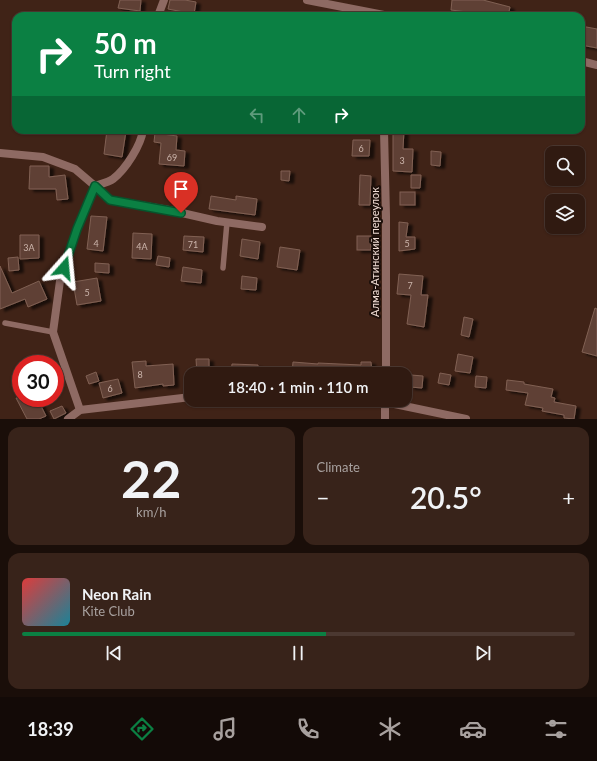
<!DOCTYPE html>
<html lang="en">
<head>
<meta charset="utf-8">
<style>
	body { margin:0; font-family:Lato,sans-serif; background:#38231a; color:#f1f3f6; height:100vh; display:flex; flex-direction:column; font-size:15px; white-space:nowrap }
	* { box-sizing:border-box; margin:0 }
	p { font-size:13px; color:#a8a19f }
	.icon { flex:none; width:22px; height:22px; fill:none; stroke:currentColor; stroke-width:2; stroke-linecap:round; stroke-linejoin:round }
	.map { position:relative; height:419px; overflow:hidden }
	.sheet { display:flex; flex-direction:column; gap:8px; padding:8px; background:#1a0e09; flex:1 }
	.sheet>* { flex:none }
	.hud { position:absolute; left:12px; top:12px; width:573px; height:122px; border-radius:12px; box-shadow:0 1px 3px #0004,0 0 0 1px #4b3831; background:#0b8043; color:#fff; overflow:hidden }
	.controls { position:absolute; left:545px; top:146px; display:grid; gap:8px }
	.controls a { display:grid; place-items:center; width:40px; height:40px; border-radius:8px; background:#301a11; box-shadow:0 1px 3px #0004,0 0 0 1px #4b3831; font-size:20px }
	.speed { position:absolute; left:12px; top:355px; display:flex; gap:8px; font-size:20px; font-weight:700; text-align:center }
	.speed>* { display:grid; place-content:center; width:52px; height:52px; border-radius:50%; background:#301a11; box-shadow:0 1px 3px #0004,0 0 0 1px #4b3831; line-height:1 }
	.speed .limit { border:6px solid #d22; background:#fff; color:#111 }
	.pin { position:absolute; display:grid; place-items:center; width:34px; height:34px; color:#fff; margin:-41px -17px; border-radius:50% 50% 50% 0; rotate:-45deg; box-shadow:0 0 4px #0007 }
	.pin .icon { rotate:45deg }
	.me { position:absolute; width:44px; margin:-22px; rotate:18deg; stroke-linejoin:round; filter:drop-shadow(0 0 3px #0008) }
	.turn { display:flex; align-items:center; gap:14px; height:84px; padding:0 16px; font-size:18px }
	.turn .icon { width:52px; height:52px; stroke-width:2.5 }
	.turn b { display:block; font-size:28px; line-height:34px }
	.lanes { display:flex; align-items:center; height:38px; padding:0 16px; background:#0003; justify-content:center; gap:20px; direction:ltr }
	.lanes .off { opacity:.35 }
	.big { font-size:30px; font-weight:600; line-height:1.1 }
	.sheet .tile { flex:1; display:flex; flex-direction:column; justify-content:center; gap:6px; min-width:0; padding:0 14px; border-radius:12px; background:#38231a }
	.sheet .dial { align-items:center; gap:0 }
	.dial b { font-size:52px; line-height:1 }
	.song { display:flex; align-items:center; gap:12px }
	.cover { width:48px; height:48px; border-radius:6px; background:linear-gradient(135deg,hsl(0 70% 55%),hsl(190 70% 35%)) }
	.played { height:4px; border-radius:2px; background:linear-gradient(90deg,#0b8043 55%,#4b3831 55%) }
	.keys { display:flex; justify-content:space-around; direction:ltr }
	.heat { display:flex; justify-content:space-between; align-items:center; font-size:22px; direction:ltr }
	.sheet .tiles { flex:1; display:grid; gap:8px; grid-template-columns:1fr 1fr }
	.tile:last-child { grid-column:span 2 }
	.trip { position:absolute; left:184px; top:367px; width:228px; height:40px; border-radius:12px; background:#301a11; box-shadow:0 1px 3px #0004,0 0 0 1px #4b3831; font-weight:600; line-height:40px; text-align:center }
	.dock { display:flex; height:64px; justify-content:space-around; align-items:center; background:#130a07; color:#a8a19f }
	.dock .icon { width:28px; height:28px }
	.dock .selected { color:#0b8043 }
	.dock b { font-size:18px; color:#f1f3f6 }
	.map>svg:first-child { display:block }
	.building { fill:#5e4136; stroke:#816053; filter:url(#shadow) }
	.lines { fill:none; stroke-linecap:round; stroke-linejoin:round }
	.lane { stroke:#8e6a63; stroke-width:5.5 }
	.street { stroke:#8e6a63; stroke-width:8 }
	.route-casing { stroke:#07532c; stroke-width:10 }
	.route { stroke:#0b8043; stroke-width:7 }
	.labels { text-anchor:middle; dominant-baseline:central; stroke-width:4; stroke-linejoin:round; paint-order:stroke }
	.number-label { font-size:9px; fill:#ccb5ac }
	.street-label { font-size:11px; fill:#f0dcd4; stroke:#1d100b }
</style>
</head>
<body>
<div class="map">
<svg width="597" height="419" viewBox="0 0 597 419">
	<defs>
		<filter id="shadow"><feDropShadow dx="4.5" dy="2.5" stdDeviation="1" flood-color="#0009"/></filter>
	</defs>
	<rect width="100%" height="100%" fill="#402317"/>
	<g class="building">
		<polygon points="120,0 141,0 140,11 118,8"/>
		<polygon points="170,0 185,0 196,2 194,14 168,9"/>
		<polygon points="452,0 483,0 510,7 508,16 474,16 475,13 451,10"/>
		<polygon points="581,26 597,29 597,48 581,45"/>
		<polygon points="107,130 126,131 122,157 104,154"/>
		<polygon points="393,130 404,130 403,149 413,149 412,172 393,171"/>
		<polygon points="155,133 177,136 176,150 185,151 184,166 159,164 161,143 154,142"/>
		<polygon points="353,140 370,140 369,156 352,156"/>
		<polygon points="431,151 441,152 440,166 431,165"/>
		<polygon points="30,166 49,166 49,177 65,175 68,199 57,200 56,189 29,189"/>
		<polygon points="281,171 290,171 289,181 281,180"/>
		<polygon points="360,175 371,176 370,205 359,205"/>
		<polygon points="411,175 421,175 420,188 411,188"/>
		<rect x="400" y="192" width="15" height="13"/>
		<polygon points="211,196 236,200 236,196 257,199 255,215 209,209"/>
		<polygon points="91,216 107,217 103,251 87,249"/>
		<polygon points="399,222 408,223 406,237 415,237 415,249 399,251"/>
		<polygon points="133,233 152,234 151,259 132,258"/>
		<polygon points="20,235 39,235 39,258 20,259"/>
		<polygon points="184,236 204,237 203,252 183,250"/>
		<rect x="357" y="236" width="14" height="14"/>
		<polygon points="242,239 260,242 258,259 240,256"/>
		<polygon points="280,247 300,250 297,270 277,267"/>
		<polygon points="158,256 170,258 169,267 156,265"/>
		<polygon points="18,257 19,270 9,271 8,258"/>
		<polygon points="95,263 109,264 109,273 95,272"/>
		<polygon points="0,266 12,293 39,281 47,299 28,307 25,299 0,309"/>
		<polygon points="183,267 202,270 201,283 181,281"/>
		<polygon points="399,274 423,276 421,295 428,295 424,327 407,324 411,295 397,294"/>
		<polygon points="242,276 257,278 256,290 241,289"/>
		<polygon points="97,278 101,301 77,305 73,282"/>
		<polygon points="595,308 597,309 597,356 582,352"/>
		<polygon points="464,317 473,319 469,337 461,335"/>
		<polygon points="458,354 473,357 470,373 455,371"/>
		<polygon points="196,359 209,359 209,374 197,374"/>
		<polygon points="146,361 146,366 173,364 174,385 163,386 163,384 135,388 132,362"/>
		<polygon points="293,362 318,364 318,363 361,365 361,362 371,362 372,374 292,374"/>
		<polygon points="232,364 258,365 258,374 231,374"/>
		<polygon points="96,372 99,381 89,384 86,376"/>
		<polygon points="440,373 451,375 449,385 438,383"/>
		<polygon points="411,375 423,376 422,388 410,387"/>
		<polygon points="476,376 487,377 486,388 475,387"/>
		<polygon points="118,379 122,393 103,398 99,383"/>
		<polygon points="507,380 524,382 524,384 553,389 551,397 555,398 554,402 576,406 574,419 564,418 564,415 542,411 543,408 525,405 528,393 506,390"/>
		<polygon points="16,398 37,398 46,416 39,419 27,419"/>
		<polygon points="62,406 66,413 54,419 50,411"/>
	</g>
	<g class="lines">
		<g class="lane">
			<polyline points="223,268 227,222"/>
			<polyline points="5,323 53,332"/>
		</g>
		<g class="street">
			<polyline points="307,0 389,16"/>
			<polyline points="158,16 164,0"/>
			<polyline points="581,61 597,65"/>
			<path d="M143,130C141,145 126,169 113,179C109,182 101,184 95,186L110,200L169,210L217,221L262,227"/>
			<polyline points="384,130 386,216 386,374"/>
			<polyline points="0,153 43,157 75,169 95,186 77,229 60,281 53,332 80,410"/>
			<polyline points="338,400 385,402 466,419"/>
			<polyline points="68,419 80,410 191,397"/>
			<polyline points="385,419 385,400"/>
		</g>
	</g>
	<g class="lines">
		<defs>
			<polyline id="route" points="64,268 77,229 95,186 110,200 181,213"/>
		</defs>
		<use href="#route" class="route-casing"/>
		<use href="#route" class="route"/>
	</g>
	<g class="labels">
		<g class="number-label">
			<text x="361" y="148">6</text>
			<text x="172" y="157">69</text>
			<text x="402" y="160">3</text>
			<text x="96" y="243">4</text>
			<text x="407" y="243">5</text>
			<text x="193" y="244">71</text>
			<text x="142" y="246">4А</text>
			<text x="29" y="247">3А</text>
			<text x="410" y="285">7</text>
			<text x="87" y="292">5</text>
			<text x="140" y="374">8</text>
			<text x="110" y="388">6</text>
		</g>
		<g class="street-label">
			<text transform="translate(374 252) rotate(-90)">Алма-Атинский переулок</text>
		</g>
	</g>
</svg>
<div class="controls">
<a><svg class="icon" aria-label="search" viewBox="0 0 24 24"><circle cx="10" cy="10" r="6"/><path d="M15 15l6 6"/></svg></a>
<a><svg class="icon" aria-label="layers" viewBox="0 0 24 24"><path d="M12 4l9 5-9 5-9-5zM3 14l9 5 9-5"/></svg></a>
</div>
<div class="speed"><div class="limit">30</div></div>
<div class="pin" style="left:181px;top:213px;background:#d93025"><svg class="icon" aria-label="arrive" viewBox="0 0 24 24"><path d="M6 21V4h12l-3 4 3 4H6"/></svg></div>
<svg class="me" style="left:64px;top:268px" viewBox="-20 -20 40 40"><path d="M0-17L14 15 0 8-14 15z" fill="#0b8043" stroke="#fff" stroke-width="4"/></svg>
<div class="trip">18:40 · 1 min · 110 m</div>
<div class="hud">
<div class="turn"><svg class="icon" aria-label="right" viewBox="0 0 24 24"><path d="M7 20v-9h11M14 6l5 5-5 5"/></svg><div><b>50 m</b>Turn right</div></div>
<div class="lanes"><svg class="icon off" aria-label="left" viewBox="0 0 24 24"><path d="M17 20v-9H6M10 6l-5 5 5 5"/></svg><svg class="icon off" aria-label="ahead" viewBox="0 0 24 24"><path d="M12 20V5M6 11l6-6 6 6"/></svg><svg class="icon" aria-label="right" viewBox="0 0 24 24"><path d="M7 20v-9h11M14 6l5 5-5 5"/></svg></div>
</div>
</div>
<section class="sheet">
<div class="tiles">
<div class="tile dial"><b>22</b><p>km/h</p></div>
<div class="tile"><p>Climate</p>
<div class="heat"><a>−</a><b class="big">20.5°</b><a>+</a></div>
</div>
<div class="tile">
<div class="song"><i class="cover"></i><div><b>Neon Rain</b><p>Kite Club</p></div></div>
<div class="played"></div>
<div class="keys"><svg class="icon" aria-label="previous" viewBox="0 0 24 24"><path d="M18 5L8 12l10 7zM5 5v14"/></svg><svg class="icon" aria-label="pause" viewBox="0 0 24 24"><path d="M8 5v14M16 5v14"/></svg><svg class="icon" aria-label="next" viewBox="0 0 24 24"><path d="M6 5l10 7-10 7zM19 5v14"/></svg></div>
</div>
</div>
</section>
<nav class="dock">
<b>18:39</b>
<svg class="icon selected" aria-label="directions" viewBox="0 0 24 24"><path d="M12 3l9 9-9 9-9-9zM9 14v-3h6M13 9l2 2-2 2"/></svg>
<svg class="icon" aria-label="music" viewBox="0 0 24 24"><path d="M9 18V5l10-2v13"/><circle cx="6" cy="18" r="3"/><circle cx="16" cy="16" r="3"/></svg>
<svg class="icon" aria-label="phone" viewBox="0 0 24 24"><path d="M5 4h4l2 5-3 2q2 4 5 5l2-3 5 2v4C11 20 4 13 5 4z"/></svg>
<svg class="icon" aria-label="climate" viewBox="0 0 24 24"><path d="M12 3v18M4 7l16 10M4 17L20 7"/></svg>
<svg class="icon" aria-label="car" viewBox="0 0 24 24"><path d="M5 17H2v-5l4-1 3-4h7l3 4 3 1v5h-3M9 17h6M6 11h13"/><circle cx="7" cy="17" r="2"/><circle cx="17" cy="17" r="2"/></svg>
<svg class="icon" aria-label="filters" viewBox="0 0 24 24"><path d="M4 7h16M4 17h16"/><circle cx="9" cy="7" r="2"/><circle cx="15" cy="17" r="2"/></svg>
</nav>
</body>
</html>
